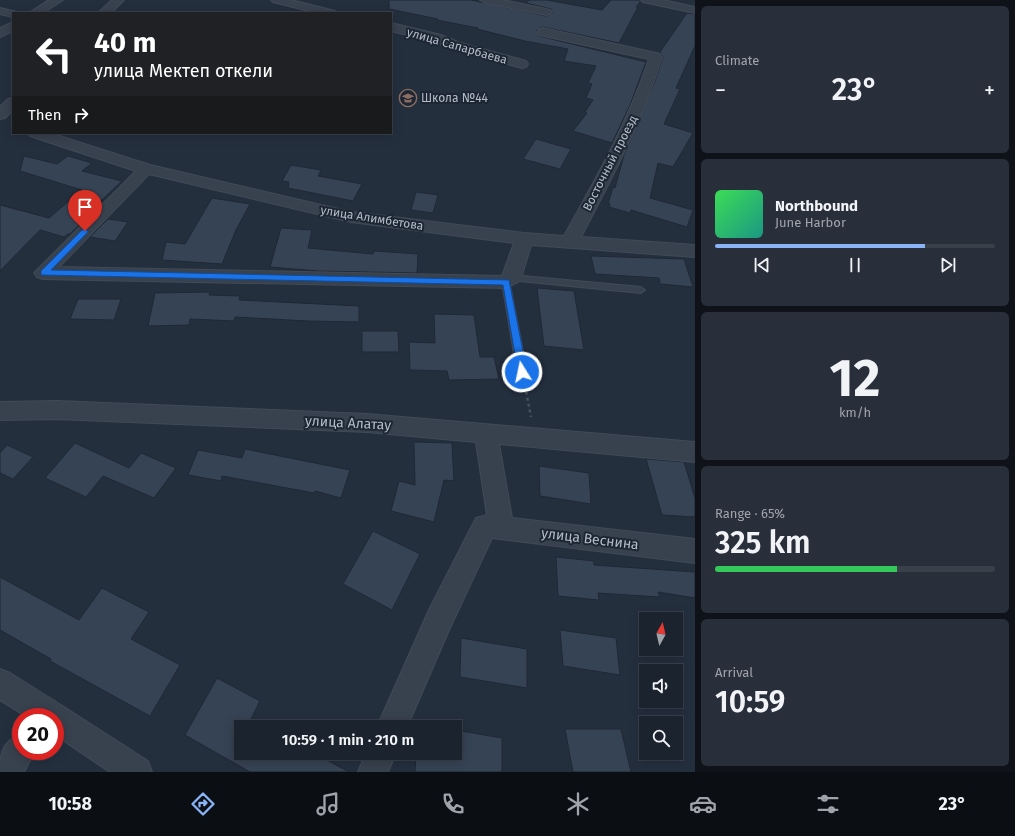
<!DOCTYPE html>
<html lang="en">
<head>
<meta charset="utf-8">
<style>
	body { margin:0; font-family:"Fira Sans",sans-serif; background:#282f3a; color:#f1f3f6; height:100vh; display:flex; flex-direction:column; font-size:15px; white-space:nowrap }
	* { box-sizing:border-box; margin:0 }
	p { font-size:13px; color:#a0a4aa }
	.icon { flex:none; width:22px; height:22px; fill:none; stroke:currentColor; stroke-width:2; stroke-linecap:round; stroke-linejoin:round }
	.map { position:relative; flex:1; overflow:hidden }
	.sheet { display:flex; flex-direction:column; gap:6px; padding:6px; background:#0f1319; width:320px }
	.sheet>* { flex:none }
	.banner { position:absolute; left:12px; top:12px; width:380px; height:122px; border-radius:0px; box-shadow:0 2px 10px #0003,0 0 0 1px #39404a; background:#202124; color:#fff; overflow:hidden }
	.needle { width:26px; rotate:8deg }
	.tools { position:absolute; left:639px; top:612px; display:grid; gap:8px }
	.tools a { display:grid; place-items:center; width:44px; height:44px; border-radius:0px; background:#1b232e; box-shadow:0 2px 10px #0003,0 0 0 1px #39404a; font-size:20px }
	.speed { position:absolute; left:12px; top:708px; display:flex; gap:8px; font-size:20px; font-weight:700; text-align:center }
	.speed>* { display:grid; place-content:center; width:52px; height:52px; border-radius:50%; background:#1b232e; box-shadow:0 2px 10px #0003,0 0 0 1px #39404a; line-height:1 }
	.speed .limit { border:6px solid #d22; background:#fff; color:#111 }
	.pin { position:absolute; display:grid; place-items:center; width:34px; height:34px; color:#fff; margin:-41px -17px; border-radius:50% 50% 50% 0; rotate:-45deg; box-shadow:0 0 4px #0007 }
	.pin .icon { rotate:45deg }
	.me { position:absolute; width:44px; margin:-22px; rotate:350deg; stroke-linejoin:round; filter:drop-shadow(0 0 3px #0008) }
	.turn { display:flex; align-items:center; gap:14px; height:84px; padding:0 16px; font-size:18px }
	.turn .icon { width:52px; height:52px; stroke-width:2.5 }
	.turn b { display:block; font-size:28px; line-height:34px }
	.then { display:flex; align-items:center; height:38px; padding:0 16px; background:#0003; gap:8px; font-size:15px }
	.big { font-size:30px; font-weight:600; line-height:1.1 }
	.sheet .widget { flex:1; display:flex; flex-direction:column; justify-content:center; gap:6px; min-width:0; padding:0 14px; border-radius:6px; background:#282f3a }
	.sheet .dial { align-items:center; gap:0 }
	.dial b { font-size:52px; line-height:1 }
	.song { display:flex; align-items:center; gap:12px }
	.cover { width:48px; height:48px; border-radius:6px; background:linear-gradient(135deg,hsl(130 70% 55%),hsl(170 70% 35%)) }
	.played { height:4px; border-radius:2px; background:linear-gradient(90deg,#8ab4f8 75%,#39404a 75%) }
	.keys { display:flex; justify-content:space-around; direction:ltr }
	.heat { display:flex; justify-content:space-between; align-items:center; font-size:22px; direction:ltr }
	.charge { height:6px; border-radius:3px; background:linear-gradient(90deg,#34c759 65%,#39404a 0) }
	.trip { position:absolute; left:234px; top:720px; width:228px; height:40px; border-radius:0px; background:#1b232e; box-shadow:0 2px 10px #0003,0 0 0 1px #39404a; font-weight:600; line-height:40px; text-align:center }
	.dock { display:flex; height:64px; justify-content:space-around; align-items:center; background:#0b0e12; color:#a0a4aa }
	.dock .icon { width:28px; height:28px }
	.dock .selected { color:#8ab4f8 }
	.dock b { font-size:18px; color:#f1f3f6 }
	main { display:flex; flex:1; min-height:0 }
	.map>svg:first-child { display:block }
	.building { fill:#364354; stroke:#1f2835 }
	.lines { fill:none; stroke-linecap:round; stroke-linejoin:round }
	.lane-casing { stroke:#414a57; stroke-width:2 }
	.street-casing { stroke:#414a57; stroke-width:2 }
	.path { stroke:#3f5557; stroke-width:2.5; stroke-dasharray:3 3; stroke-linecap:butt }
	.lane { fill:#38414e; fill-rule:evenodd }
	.street { fill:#38414e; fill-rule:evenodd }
	.route { fill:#1a73e8; stroke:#114b97 }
	.labels { text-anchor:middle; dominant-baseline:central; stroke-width:4; stroke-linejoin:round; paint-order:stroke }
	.far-street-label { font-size:12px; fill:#b4bcc9; stroke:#1d2633 }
	.far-poi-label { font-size:12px; fill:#b4bcc9; stroke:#1d2633; text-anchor:start }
	.street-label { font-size:14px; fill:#b4bcc9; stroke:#1d2633 }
</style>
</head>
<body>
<main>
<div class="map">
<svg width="695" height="772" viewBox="0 0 695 772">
	<rect width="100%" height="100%" fill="#242f3e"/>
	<g class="building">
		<polygon points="389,0 471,0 546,16 553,13 551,9 526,3 529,0 547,0 602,10 611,0 640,0 640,2 636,7 638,7 619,43 543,27 539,28 536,31 539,36 646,62 630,105 612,143 573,131 587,113 585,112 593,100 586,98 592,84 588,83 596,66 564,61 568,49 525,41 477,29 478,28 437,20 438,19 389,9"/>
		<polygon points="687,13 695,14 695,46 676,88 680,89 664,124 693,133 673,167 658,163 650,198 693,210 687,227 631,210 630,213 609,207 610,204 608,204 613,187 615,188 624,155 655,81 663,57 660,52"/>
		<polygon points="536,139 571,149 560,169 523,159"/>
		<polygon points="24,156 57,164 68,156 92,163 82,171 122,181 86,215 89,216 70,234 68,234 64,237 40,230 0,271 0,205 49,218 82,190 20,171"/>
		<polygon points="291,165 321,170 318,176 362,184 353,201 288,188 289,182 282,181"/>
		<polygon points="416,192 438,195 433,213 411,210"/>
		<polygon points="212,198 250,204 236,230 222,264 162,260 166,242 185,244"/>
		<polygon points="108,219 128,222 115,241 90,237"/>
		<polygon points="281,228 312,230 308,248 373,254 374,251 418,254 417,273 318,271 270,267"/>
		<polygon points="591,256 684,259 693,287 660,284 659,278 595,274"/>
		<polygon points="537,288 574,291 584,350 544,346"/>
		<polygon points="210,292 209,295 240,296 239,300 359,306 359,322 308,321 235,317 234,321 190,319 189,325 148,326 155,293"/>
		<polygon points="78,299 121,299 114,320 70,319"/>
		<polygon points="434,314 474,315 480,357 494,357 499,379 449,380 447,371 410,370 409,342 435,343"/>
		<polygon points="362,331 398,331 399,352 362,352"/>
		<polygon points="414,442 452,443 454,481 444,480 434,522 391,511 399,481 415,485"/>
		<polygon points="75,443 129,468 141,453 176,468 154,498 103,476 86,497 45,478"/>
		<polygon points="7,445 33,457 13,479 0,473 0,453"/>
		<polygon points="245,449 350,470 341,498 315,491 314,493 222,476 221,481 188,475 198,450 242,458"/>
		<polygon points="646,459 684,462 695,498 695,517 662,515"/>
		<polygon points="539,466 589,473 591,504 540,496"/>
		<polygon points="373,531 420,554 392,610 343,584"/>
		<polygon points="556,557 594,561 594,565 695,572 695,598 658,592 660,597 598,593 599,600 558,596"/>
		<polygon points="0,577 79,620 102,588 149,612 131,639 180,665 150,716 50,661 51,659 0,630"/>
		<polygon points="560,630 616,638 620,675 563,666"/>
		<polygon points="461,638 527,649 527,688 460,677"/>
		<polygon points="217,678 260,701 247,727 241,727 241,740 234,753 314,753 349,772 250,772 185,735"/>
		<polygon points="565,729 621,729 631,772 573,772"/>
		<polygon points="455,730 502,738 502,772 415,772 416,753 455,753"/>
	</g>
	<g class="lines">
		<defs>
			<polygon id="lane" points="512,275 641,287 645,290 641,293 509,280 527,372 525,375 519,375 517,372 502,282 503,280 509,280 509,276"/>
			<g id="street">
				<polygon points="49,0 63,0 43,13 29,13"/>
				<polygon points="112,0 124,0 111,13 98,13"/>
				<polygon points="271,0 291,0 335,11 337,13 317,13 273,2"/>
				<polygon points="480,0 503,0 546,9 550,10 552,12 550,14 546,15 486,3"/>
				<polygon points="641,0 663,0 695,7 695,13 643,2"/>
				<polygon points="0,8 17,12 18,13 13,13 13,17 0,14"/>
				<polygon points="13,22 13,31 0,37 0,28"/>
				<polygon points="391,23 441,35 460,43 526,61 528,64 526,67 522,68 452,49 433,41 391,31"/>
				<path d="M543,28L656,53L660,54L662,57C642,121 612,178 581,237L695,245V257L531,245L521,278L518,282L506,288L43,279L37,277L34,273L136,171L30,136L28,133H50L150,165L351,212L524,233L564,236C596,179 628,122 649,59L539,35L537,32L539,29ZM149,174L351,222L514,243L502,276L59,267Z"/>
				<polygon points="13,98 13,110 5,118 0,119 0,107 8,99"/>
				<polygon points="57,401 367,414 695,442 695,462 499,444 512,518 695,539 695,563 492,538 449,630 407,727 377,727 429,610 476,518 487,515 476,442 367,432 57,419 0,420 0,402"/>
				<polygon points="0,669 10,673 64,707 148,761 152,772 110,772 55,735 55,717 27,717 0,700"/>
				<path d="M21,734V751H35L24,772H0C0,753 2,742 21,734Z"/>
				<polygon points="366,753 396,753 388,772 358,772"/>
			</g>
		</defs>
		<use href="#lane" class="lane-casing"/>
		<use href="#street" class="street-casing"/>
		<polyline class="path" points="525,386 531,417"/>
		<use href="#lane" class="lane"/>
		<use href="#street" class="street"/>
	</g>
	<polygon class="route" points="85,229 88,231 87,233 51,270 509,280 527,372 522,376 518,372 503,285 41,275 41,271 82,230"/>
	<defs>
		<symbol id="school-ring" viewBox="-11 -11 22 22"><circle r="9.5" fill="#1d2633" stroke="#8d6e63" stroke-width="1.5"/><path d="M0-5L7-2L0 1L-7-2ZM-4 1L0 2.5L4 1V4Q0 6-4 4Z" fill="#8d6e63"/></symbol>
	</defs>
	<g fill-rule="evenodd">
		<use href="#school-ring" x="398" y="88" width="20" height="20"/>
	</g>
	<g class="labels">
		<g class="far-street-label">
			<text transform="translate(457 46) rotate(16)">улица Сапарбаева</text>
			<text transform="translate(610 163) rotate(-63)">Восточный проезд</text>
			<text transform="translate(372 218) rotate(9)">улица Алимбетова</text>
		</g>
		<g class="far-poi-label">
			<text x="421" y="98">Школа №44</text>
		</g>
		<g class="street-label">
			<text transform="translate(348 423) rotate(3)">улица Алатау</text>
			<text transform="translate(590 539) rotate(7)">улица Веснина</text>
		</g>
	</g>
</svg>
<div class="tools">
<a><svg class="needle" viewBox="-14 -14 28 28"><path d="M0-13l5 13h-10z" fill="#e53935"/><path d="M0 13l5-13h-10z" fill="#a0a4aa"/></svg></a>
<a><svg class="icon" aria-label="sound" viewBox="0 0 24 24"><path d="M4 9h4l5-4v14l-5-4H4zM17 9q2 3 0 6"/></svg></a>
<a><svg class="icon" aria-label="search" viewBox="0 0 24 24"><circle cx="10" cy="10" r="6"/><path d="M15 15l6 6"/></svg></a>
</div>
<div class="speed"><div class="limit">20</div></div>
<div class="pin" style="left:85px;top:231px;background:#d93025"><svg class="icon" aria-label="arrive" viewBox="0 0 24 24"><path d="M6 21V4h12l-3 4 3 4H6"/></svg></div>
<svg class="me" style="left:522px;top:372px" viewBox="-20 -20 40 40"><circle r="17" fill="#1a73e8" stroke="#fff" stroke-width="3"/><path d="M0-11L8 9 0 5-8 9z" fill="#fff"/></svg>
<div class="trip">10:59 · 1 min · 210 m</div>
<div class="banner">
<div class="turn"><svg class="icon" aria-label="left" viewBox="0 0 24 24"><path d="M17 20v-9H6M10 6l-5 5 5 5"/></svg><div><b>40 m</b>улица Мектеп откели</div></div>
<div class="then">Then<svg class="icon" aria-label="right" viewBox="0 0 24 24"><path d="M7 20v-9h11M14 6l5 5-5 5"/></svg></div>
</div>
</div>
<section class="sheet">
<div class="widget"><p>Climate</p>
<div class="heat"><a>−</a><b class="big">23°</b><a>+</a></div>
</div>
<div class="widget">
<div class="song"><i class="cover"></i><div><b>Northbound</b><p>June Harbor</p></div></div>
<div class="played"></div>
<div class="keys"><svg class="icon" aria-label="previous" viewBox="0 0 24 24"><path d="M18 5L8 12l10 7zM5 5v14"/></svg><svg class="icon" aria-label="pause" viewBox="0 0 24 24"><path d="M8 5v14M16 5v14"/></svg><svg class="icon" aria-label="next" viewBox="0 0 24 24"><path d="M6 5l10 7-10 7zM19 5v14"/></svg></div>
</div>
<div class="widget dial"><b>12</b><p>km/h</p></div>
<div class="widget"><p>Range · 65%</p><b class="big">325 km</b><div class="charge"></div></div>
<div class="widget"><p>Arrival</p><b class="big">10:59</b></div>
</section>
</main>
<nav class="dock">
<b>10:58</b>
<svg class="icon selected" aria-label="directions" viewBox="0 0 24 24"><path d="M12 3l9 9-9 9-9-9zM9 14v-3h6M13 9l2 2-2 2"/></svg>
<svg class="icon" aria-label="music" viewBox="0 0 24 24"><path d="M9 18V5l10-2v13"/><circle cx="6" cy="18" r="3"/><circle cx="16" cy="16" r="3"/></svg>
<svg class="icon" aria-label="phone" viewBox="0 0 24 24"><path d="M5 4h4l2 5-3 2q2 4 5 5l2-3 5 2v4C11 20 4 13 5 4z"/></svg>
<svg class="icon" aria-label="climate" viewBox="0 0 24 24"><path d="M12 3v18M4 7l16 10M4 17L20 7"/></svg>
<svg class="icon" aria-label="car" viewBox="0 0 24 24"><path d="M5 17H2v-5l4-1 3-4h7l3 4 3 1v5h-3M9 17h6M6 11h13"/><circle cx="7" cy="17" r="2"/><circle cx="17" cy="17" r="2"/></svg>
<svg class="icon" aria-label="filters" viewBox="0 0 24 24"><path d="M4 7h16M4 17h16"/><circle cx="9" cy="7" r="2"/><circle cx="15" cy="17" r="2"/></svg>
<b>23°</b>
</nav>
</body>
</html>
